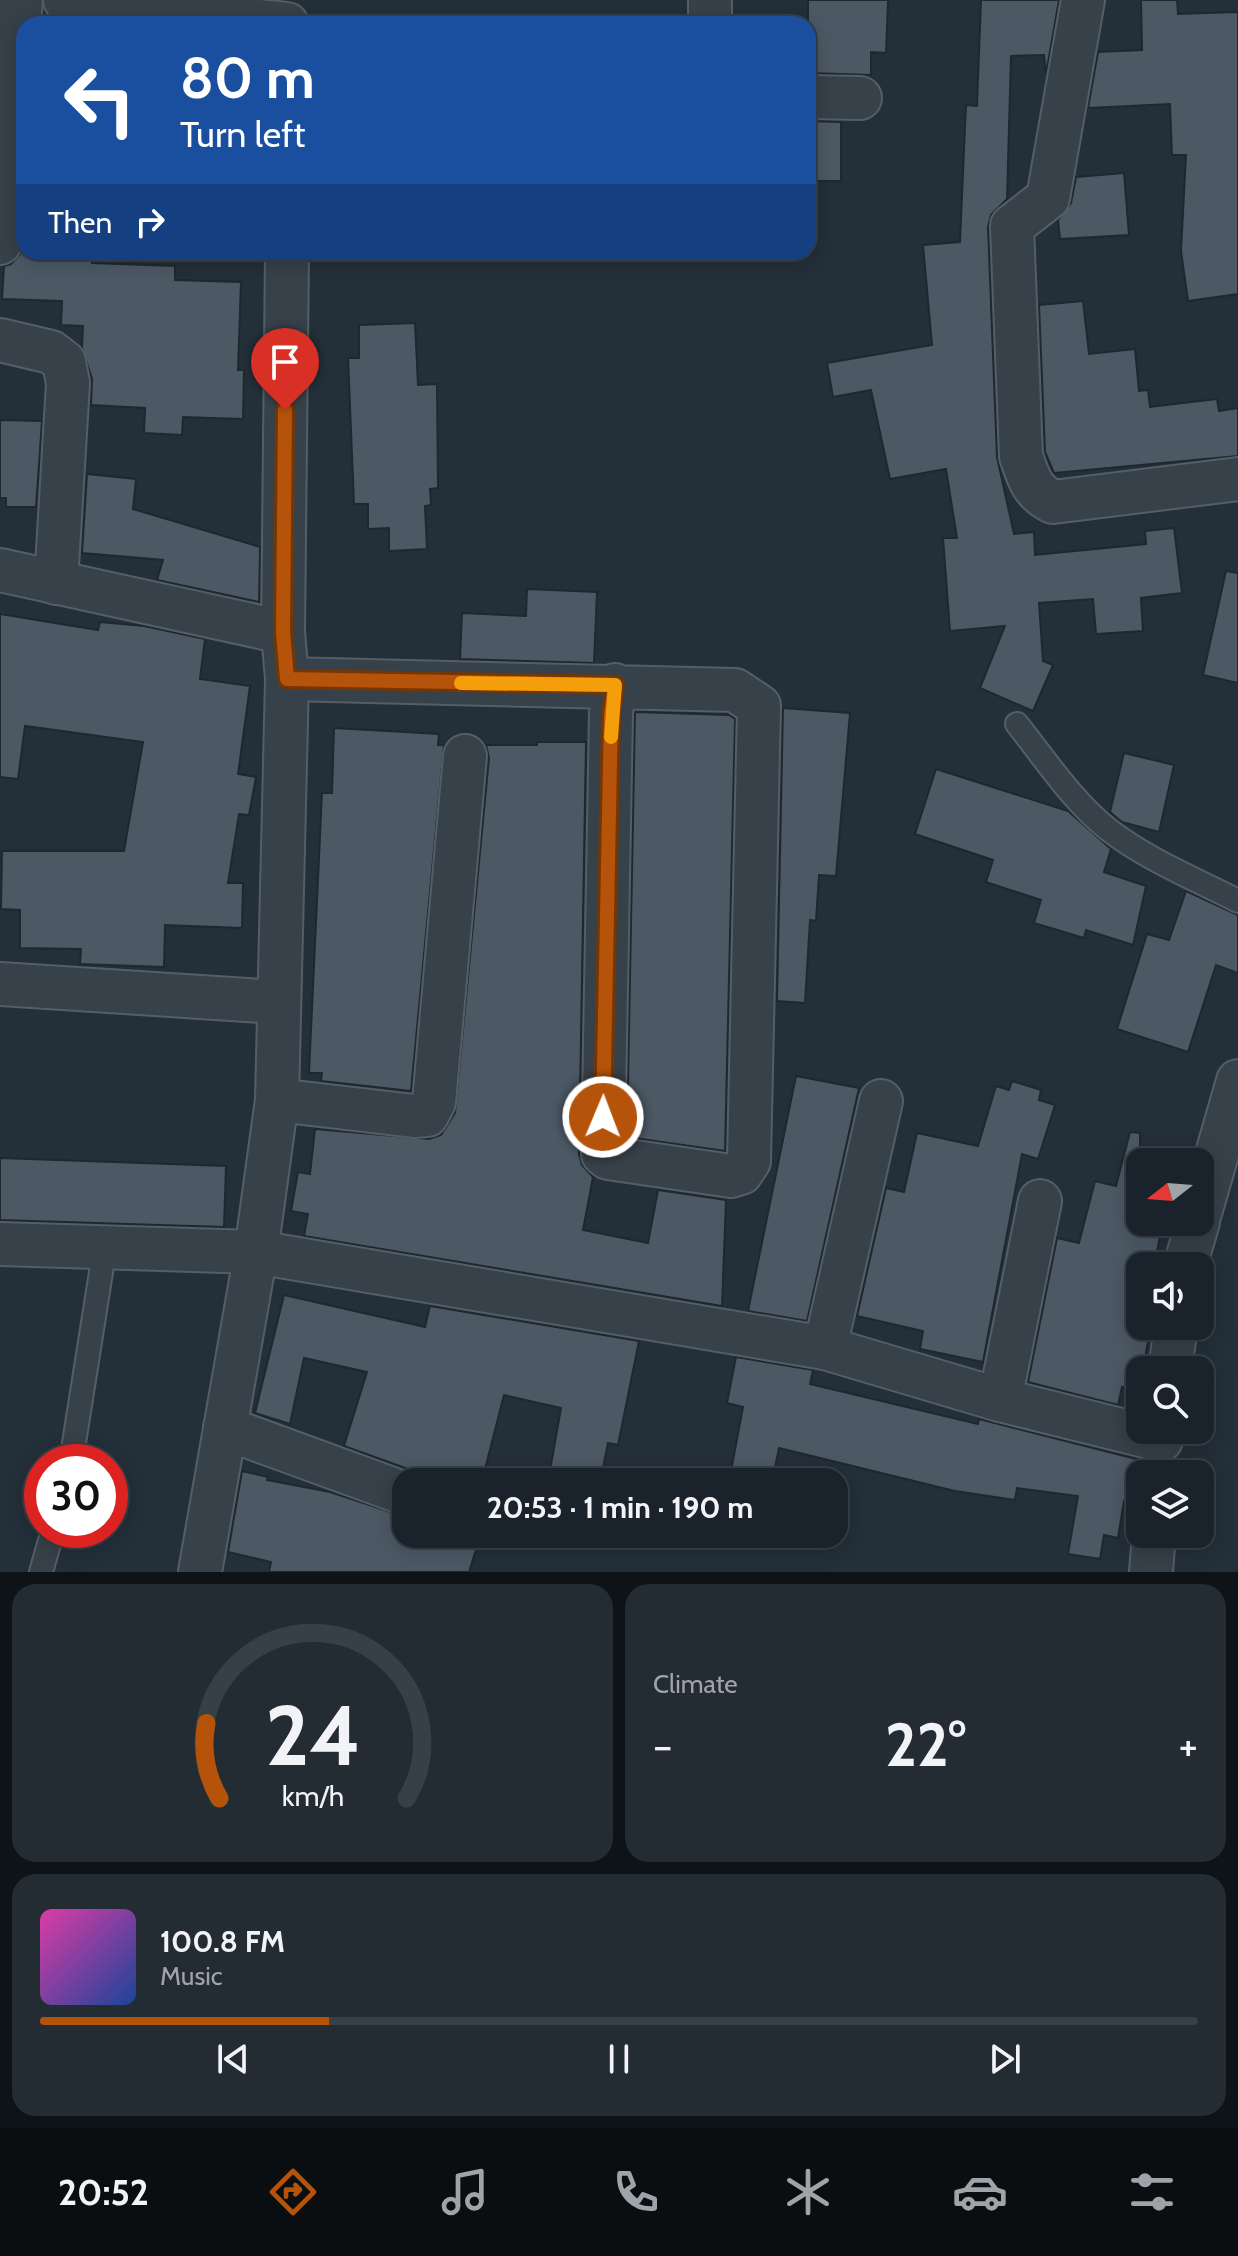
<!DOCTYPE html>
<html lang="en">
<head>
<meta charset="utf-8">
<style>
	body { margin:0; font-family:Cabin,sans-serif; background:#232b33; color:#f1f3f6; height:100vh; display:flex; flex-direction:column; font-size:30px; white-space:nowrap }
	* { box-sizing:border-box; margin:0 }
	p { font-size:26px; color:#9fa4a9 }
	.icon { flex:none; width:44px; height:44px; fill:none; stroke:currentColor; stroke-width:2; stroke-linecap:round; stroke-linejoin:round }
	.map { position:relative; height:1572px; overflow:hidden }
	.drawer { display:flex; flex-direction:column; gap:12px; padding:12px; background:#0e1318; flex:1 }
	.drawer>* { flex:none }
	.banner { position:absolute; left:16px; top:16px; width:800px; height:244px; border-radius:24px; box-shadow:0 4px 20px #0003,0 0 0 2px #384047; background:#1a4fa0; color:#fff; overflow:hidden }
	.needle { width:52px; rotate:253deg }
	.buttons { position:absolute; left:1126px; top:1148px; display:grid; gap:16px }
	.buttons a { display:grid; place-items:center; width:88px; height:88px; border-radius:16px; background:#1a232b; box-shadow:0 4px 20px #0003,0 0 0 2px #384047; font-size:40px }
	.speed { position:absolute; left:24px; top:1444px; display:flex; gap:16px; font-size:40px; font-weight:700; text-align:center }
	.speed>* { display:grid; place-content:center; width:104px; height:104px; border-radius:50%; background:#1a232b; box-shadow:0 4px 20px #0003,0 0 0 2px #384047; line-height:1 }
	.speed .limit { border:12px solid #d22; background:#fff; color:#111 }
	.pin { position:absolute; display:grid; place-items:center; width:68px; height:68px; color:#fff; margin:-82px -34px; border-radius:50% 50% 50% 0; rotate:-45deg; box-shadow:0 0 8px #0007 }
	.pin .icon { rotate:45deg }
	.me { position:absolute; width:88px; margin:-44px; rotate:1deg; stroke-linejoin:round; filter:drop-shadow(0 0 6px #0008) }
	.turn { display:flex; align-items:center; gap:28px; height:168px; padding:0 32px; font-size:36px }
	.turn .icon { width:104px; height:104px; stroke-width:2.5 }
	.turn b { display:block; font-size:56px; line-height:68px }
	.then { display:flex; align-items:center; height:76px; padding:0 32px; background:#0003; gap:16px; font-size:30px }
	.big { font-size:60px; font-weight:800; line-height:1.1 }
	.drawer .tile { flex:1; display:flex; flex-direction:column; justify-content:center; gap:12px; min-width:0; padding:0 28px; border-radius:24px; background:#232b33 }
	.drawer .dial { align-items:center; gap:0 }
	.dial svg { height:208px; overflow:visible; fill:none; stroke:#384047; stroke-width:7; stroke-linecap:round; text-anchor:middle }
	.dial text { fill:#f1f3f6; stroke:none }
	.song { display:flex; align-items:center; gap:24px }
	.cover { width:96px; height:96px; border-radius:12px; background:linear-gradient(135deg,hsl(320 70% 55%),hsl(220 70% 35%)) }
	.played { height:8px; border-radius:4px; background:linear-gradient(90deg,#b45309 25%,#384047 25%) }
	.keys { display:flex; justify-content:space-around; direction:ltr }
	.heat { display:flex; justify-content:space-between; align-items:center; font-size:44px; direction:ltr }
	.drawer .tiles { flex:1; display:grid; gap:12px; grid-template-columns:1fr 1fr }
	.tile:last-child { grid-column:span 2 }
	.trip { position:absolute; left:392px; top:1468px; width:456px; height:80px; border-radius:24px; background:#1a232b; box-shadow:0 4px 20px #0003,0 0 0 2px #384047; font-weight:800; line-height:80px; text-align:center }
	.dock { display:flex; height:128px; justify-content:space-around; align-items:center; background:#0a0e11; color:#9fa4a9 }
	.dock .icon { width:56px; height:56px }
	.dock .selected { color:#b45309 }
	.dock b { font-size:36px; color:#f1f3f6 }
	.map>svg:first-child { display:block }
	.building { fill:#4c5965; stroke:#1e2830; stroke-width:2 }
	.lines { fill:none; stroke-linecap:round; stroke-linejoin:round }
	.service-casing { stroke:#555e67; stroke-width:26 }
	.minor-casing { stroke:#555e67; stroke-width:46 }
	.service { stroke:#374149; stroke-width:22 }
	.minor { stroke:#374149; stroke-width:42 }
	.route-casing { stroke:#753606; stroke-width:20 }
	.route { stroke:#b45309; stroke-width:14 }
	.slow { stroke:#f59e0b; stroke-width:14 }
</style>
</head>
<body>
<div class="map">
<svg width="1238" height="1572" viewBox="0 0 1238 1572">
	<rect width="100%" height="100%" fill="#232f39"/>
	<g class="building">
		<polygon points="808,0 888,0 886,53 871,52 871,75 808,73"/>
		<polygon points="981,0 1059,0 1046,74 1044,55 1011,56 1007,199 991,215 988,227 997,457 1014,534 1034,532 1035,555 1146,544 1145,531 1174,528 1182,593 1141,598 1143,631 1096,634 1093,599 1039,603 1043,661 1053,665 1033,711 980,688 1005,626 950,631 943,538 957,538 946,469 890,479 871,390 833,397 827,363 932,345 923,245 960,242 966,105 977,106"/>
		<polygon points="1141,0 1177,0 1178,14 1238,12 1238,294 1188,301 1181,251 1186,155 1172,155 1170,104 1088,108 1098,52 1142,50"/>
		<polygon points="808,121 841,122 841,181 808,181"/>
		<polygon points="1124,173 1129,235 1060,239 1058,220 1071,203 1076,177"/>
		<polygon points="22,252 92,252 92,263 175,266 175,280 241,282 238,370 244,370 243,419 183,417 182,435 144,433 145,408 91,405 92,379 82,348 83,326 61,325 62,301 2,299 4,266 11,264"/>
		<polygon points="1083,301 1089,354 1135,349 1139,391 1148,390 1150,407 1217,399 1219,411 1238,408 1238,456 1054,473 1045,452 1039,305"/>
		<polygon points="415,323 418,385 437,384 438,488 430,489 431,505 425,506 427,549 389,551 389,528 368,529 368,504 354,504 348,358 359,358 359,325"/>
		<polygon points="0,420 42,421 36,507 6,507 6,498 0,498"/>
		<polygon points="87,474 136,479 133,509 260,547 259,602 157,580 163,560 82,553"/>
		<polygon points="1226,571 1238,573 1238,683 1203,675"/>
		<polygon points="527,589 597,592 594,663 460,659 462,613 526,616"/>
		<polygon points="0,614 98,630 100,622 144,626 205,639 200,679 250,686 238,774 256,777 249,815 239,814 228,883 243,883 242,928 165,925 164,967 80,964 81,949 20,948 20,910 1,909 2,851 124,851 143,742 25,726 18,779 0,777"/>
		<polygon points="783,708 850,713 836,876 819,875 816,921 810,920 805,1003 777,1001"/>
		<polygon points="635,712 729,715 735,719 725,1151 627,1137"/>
		<polygon points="334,728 439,734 438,745 444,745 411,1091 321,1081 322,1073 309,1073 322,793 332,793"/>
		<polygon points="537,742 586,742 579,1154 582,1165 593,1177 583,1230 648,1243 658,1190 726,1200 722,1306 304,1236 308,1214 291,1211 298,1172 310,1174 315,1129 429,1139 441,1135 455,1113 489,758 486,745 537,745"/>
		<polygon points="1124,753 1174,765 1159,832 1122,822 1110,812"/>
		<polygon points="936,769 1068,811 1111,849 1104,872 1146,886 1133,945 1086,930 1084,938 1034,923 1041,900 986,882 993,860 915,834"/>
		<polygon points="1186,891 1238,915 1238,973 1216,965 1188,1052 1117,1029 1147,934 1169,940"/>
		<polygon points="796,1076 859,1088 807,1321 748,1311"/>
		<polygon points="1012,1081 1041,1090 1039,1100 1055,1105 1038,1159 1022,1154 983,1362 920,1349 923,1331 857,1316 886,1188 904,1192 917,1133 978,1146 996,1086 1009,1090"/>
		<polygon points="1130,1132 1140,1133 1140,1222 1163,1222 1154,1266 1140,1266 1140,1326 1151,1326 1139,1390 1122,1387 1118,1405 1028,1382 1057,1238 1079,1243 1095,1181 1116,1186"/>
		<polygon points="0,1158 226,1166 224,1227 0,1220"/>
		<polygon points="284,1295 425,1327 430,1306 639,1341 618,1445 608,1443 600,1482 548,1482 561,1408 504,1395 485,1469 489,1470 485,1482 426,1482 414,1471 344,1446 367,1372 304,1358 290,1424 255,1413"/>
		<polygon points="736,1357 813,1370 810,1384 978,1424 979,1419 1140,1460 1140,1504 1124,1501 1118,1538 1104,1535 1100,1559 1068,1554 1078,1496 1017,1488 1015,1500 955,1491 779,1448 772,1482 729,1482 743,1407 727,1403"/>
		<polygon points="242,1471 268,1477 267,1480 330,1492 406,1517 406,1534 481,1534 469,1572 269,1572 271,1562 228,1552"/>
		<polygon points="551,1534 589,1534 588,1542"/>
	</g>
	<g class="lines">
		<defs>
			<g id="service">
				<path d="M1017,724C1045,759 1073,802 1109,830C1148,860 1195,879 1238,901"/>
				<polyline points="71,1462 105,1247"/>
				<polyline points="41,1572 53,1530"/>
			</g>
			<g id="minor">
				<polyline points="65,0 287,24"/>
				<polyline points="710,0 710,24"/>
				<path d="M1083,0L1048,198L1012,226L1021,456C1028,477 1032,492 1053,502L1238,479"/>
				<polyline points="808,97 860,98"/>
				<polyline points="0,243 21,0"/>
				<polyline points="287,252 283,632 287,679 277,1100 256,1252 825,1348 1000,1400 1161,1440 1163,1430"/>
				<polyline points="0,340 51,352 64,362 68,383 56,583"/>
				<polyline points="0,570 283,632"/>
				<polyline points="287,679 735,690 759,706 749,1161 741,1173 731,1176 608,1158 603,1154 611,713 615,685"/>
				<polyline points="0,984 277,1002"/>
				<polyline points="277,1100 414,1116 427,1115 434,1102 465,756"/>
				<polyline points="1200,1213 1238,1081"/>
				<polyline points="0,1244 256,1252 200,1572"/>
				<polyline points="1185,1266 1198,1222"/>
				<polyline points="825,1348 881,1101"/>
				<polyline points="1170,1370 1176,1326"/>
				<polyline points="1000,1400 1040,1201"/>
				<polyline points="225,1428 406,1494"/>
				<polyline points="1151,1572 1154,1534"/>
			</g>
		</defs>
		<use href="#service" class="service-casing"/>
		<use href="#minor" class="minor-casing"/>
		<use href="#service" class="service"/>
		<use href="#minor" class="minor"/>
	</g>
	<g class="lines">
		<defs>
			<polyline id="route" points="285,410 283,632 287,679 615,685 611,713 603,1117"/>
		</defs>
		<use href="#route" class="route-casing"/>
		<use href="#route" class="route"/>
		<polyline class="slow" points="461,683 615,685 611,737"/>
	</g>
</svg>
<div class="buttons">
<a><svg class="needle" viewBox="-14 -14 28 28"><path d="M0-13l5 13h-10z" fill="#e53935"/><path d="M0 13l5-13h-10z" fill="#9fa4a9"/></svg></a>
<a><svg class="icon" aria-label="sound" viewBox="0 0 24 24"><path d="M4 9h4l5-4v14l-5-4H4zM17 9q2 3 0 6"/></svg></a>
<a><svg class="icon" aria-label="search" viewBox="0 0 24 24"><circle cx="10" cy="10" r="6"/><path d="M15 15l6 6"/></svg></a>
<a><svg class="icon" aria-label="layers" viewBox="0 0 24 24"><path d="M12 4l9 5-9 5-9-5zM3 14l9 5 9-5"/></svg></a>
</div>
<div class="speed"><div class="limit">30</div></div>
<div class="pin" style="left:285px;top:410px;background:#d93025"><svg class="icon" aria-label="arrive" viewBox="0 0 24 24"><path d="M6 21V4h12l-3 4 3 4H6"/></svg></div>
<svg class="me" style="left:603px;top:1117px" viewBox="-20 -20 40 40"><circle r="17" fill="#b45309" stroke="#fff" stroke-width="3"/><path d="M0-11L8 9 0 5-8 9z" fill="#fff"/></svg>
<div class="trip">20:53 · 1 min · 190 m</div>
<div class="banner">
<div class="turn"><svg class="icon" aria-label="left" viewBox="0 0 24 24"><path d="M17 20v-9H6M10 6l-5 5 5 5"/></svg><div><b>80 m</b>Turn left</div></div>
<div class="then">Then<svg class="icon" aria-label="right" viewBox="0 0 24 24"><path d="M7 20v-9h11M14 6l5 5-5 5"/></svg></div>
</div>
</div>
<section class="drawer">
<div class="tiles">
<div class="tile dial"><svg viewBox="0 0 100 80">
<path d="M14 69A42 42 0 1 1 86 69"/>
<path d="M14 69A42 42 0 0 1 9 40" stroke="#b45309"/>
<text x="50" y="56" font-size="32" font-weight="700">24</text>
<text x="50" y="72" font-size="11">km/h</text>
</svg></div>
<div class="tile"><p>Climate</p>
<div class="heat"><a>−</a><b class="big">22°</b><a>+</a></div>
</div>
<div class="tile">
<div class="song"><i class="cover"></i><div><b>100.8 FM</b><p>Music</p></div></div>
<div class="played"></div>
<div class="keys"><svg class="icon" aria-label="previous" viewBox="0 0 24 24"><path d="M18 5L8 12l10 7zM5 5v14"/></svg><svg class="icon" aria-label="pause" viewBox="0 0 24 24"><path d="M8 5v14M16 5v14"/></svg><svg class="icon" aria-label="next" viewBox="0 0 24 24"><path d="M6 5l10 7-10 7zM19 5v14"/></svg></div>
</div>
</div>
</section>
<nav class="dock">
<b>20:52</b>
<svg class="icon selected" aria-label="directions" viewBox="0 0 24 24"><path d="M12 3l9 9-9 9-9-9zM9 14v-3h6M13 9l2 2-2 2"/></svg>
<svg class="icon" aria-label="music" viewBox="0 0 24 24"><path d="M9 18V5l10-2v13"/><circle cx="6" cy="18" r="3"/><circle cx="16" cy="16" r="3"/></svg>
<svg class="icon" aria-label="phone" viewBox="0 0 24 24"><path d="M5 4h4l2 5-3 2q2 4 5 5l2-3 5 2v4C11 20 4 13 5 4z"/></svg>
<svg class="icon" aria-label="climate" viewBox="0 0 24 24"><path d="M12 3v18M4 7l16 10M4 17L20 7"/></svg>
<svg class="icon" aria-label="car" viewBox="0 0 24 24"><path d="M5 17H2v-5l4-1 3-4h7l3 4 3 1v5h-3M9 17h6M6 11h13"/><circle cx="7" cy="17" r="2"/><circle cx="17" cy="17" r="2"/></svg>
<svg class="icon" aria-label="filters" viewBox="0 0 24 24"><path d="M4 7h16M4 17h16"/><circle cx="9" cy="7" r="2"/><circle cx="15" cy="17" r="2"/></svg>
</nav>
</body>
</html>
